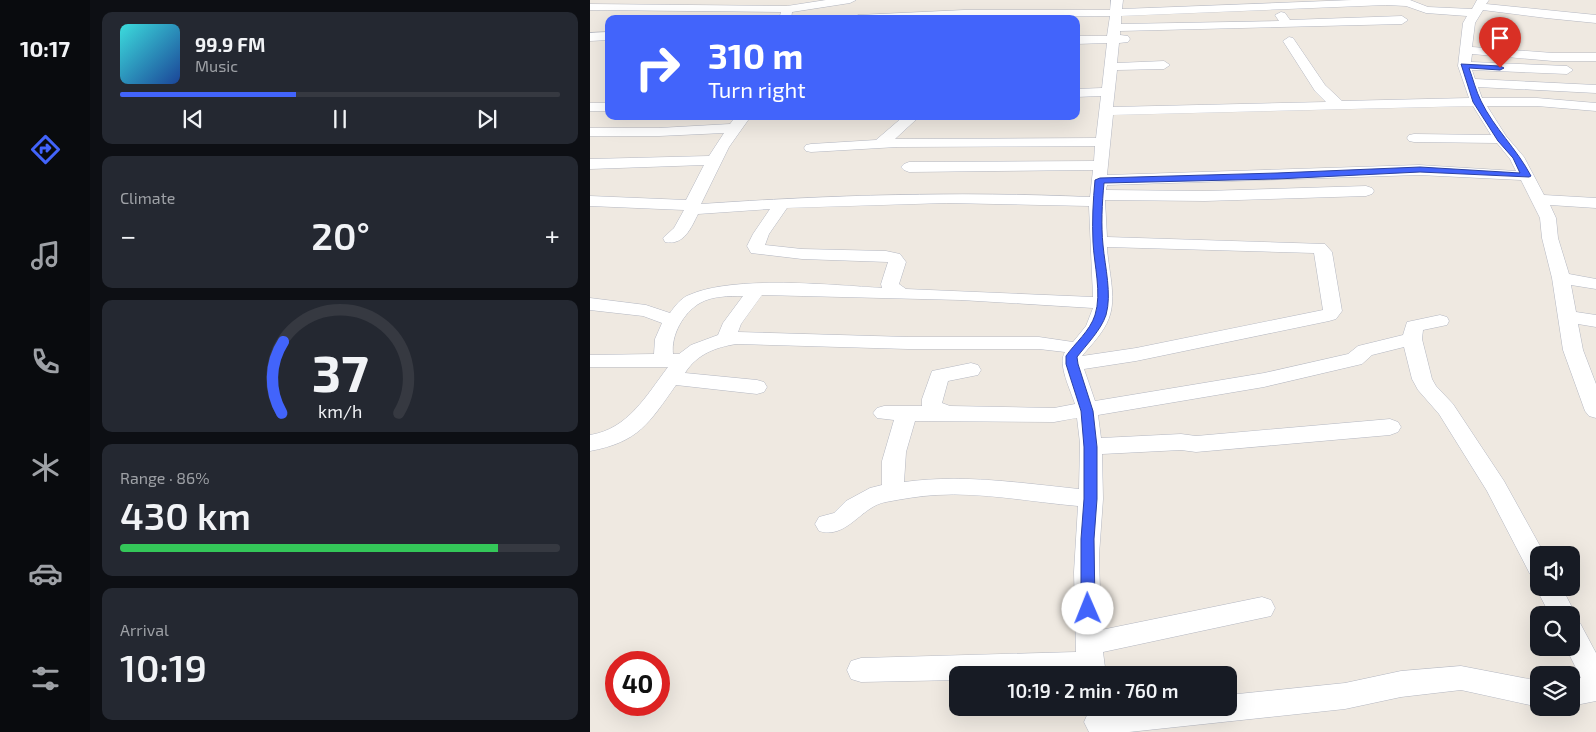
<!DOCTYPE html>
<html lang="en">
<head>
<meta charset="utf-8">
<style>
	body { margin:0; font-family:"Exo 2",sans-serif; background:#242831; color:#f1f3f6; height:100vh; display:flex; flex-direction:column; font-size:19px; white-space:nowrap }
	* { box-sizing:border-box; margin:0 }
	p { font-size:16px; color:#9ea1a6 }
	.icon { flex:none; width:28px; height:28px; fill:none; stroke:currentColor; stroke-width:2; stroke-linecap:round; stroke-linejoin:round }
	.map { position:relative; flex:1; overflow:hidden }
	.drawer { display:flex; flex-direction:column; gap:12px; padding:12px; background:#0d0f14; width:500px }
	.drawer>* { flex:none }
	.top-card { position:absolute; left:15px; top:15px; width:475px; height:105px; border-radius:10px; box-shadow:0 5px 20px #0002; background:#4264fb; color:#fff; overflow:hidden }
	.fabs { position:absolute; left:940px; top:546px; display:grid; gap:10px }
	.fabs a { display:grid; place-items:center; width:50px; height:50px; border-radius:10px; background:#171b24; box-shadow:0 5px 20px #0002; font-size:25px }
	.speed { position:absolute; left:15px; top:651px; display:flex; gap:10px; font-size:25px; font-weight:700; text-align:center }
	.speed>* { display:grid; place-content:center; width:65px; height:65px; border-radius:50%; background:#171b24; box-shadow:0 5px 20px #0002; line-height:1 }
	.speed .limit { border:8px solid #d22; background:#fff; color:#111 }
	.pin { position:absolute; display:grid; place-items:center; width:42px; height:42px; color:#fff; margin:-51px -21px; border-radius:50% 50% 50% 0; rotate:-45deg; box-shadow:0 0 5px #0007 }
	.pin .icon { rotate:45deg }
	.me { position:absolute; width:55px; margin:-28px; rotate:359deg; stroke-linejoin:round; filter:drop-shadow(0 0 4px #0008) }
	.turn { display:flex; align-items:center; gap:18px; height:105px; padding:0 20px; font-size:22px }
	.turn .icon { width:65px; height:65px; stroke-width:2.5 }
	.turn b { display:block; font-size:35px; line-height:42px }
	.big { font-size:38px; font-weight:600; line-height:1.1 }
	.drawer .tile { flex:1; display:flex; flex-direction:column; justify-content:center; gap:8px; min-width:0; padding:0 18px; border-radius:10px; background:#242831 }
	.drawer .dial { align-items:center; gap:0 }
	.dial svg { height:130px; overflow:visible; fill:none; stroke:#363941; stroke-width:7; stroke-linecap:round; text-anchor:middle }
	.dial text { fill:#f1f3f6; stroke:none }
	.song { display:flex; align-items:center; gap:15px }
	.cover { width:60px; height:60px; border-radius:8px; background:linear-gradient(135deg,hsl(180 70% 55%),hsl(220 70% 35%)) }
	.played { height:5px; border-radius:2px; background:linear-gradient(90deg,#4264fb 40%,#363941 40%) }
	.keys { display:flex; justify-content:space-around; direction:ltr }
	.heat { display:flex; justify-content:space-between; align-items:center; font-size:28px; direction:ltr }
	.charge { height:8px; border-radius:4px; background:linear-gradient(90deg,#34c759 86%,#363941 0) }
	.trip { position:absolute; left:359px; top:666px; width:288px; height:50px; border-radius:10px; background:#171b24; box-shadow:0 5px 20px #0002; font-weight:600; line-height:50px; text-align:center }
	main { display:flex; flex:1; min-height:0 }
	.menu { display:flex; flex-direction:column; width:90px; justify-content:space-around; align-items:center; background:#090b0e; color:#9ea1a6 }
	.menu .icon { width:35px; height:35px }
	.menu .active { color:#4264fb }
	.menu b { font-size:22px; color:#f1f3f6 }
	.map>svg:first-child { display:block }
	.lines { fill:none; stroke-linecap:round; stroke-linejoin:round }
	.minor-casing { stroke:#b4b7c1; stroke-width:1 }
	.minor { fill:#fff; fill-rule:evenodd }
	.route { fill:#4264fb; stroke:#2b41a3 }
</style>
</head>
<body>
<main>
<nav class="menu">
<b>10:17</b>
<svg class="icon active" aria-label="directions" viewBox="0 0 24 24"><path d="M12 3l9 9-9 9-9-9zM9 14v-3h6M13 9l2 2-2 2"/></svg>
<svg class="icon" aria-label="music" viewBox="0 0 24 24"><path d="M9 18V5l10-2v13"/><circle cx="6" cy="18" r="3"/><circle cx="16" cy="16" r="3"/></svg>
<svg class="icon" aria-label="phone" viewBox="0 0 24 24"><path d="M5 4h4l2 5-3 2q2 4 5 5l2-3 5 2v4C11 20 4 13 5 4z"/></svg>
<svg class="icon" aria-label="climate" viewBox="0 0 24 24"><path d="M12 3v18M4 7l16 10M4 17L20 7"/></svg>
<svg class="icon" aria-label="car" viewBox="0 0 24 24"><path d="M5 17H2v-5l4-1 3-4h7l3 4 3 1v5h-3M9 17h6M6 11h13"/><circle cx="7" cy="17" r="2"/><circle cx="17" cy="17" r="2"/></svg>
<svg class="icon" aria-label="filters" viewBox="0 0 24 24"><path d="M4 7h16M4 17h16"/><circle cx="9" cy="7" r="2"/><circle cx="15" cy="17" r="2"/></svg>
</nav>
<section class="drawer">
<div class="tile">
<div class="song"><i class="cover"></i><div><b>99.9 FM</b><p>Music</p></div></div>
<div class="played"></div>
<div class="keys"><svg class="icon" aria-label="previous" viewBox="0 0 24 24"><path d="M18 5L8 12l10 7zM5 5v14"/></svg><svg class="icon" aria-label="pause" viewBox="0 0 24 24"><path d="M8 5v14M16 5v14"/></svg><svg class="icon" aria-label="next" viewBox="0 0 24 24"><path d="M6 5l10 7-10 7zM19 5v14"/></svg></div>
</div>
<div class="tile"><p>Climate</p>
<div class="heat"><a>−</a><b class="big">20°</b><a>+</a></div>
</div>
<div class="tile dial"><svg viewBox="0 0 100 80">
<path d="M14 69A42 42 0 1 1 86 69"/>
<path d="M14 69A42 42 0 0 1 15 25" stroke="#4264fb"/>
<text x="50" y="56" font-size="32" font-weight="700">37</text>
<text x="50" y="72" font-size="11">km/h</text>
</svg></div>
<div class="tile"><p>Range · 86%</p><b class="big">430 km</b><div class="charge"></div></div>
<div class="tile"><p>Arrival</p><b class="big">10:19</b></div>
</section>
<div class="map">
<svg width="1006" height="732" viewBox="0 0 1006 732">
	<rect width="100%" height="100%" fill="#efe9e1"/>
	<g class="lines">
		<defs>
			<g id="minor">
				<polygon points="236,0 266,0 260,3 202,12 201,19 189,19 191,12 0,10 0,4 197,6"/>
				<path d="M521,0H533L532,9L762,0H820L838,7L882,9L887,0H899L896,4L1006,15V23L956,18L893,10L885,23L882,47L963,53H1006V61H963L882,54L881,62L977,66L983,70L977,74L882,70L885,79L1006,85V93L888,87L892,98H947L1006,103V111L947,106H897L916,136L934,157L954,195L1006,198V208L960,205L966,218L968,238L979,274L1006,279V289L981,285L986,312L1006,315V327L988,324L993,350L1006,384V418L999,416L995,411L973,350L962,278L952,238L950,218L931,180L829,175L517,185L516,190L615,191L776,186L782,188L784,191L782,194L776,196L615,201L515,200L517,237L735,244L742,252L752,311L746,319L739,321L546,361L494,369L505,401L674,373L758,354L768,346L813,335L817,322L850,315L857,317L859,321L857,325L833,330L832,339L842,379L846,386L863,404L914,481L955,555H949V577L940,574L897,491L849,414L828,390L822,379L814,347L782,355L772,364L674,387L508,415L511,438L591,434L606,436L800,419L808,422L811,427L808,432L800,435L606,452L591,450L512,454L513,499L509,555L511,630L672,597L681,600L685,608L681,616L513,652L516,675H368V680L271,682L261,679L257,670L261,661L271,658L486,652L484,572L488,506C441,502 392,492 346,495C329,496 312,499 296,502C271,506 257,540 229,531L225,524L229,517L244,513L256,501L280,488L292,485V461L304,420L287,418L283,413L287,408L294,406H332V399L342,371L381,363L388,365L391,370L388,375L358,381L352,403L360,406L464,408L485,404C481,391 467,364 475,352L449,349H318L147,344C126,347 107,354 95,373L167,380L174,382L177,387L174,392L167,394L86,385C59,423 49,442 0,451V435C38,429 56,396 78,367H0V355L64,354L65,339L72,323L53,316L0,310V298L56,305L80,313C85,306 91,298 99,295C143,275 243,285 292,288L291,284L298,262L212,259L161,253L157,246L163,234L180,209L108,214C101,228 94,246 75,242L73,238L84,228L94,210L0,206V196L96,200L114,165L0,169V159L119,156L134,133L69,136H0V128H69L140,124L146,116H161L139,147L111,204C240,195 370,191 500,197L503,170L319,172L314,170L311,167L314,164L319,162L504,161L505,146L307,147L221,152L216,151L214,148L216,145L221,144L286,140L314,116H330L305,139L506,138L511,96L486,97V89L512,88L517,43L486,44V36H517L520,16L262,19L268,15L374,10H520ZM796,5L816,6L836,13L877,16L873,23L868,66L879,98L752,101L735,85L703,38L699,37L693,41L725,91L736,102L523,107L527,70L574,69L580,65L574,61L527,63L529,43L538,42L540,39L538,36L530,35V31L812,24L818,20L812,16L700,20L695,13L691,12L685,15L689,21L531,24V16ZM883,106L901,135L824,134L819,135L817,138L819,141L824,142L907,143L920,159L926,171L829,165L517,175L523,115ZM357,203L499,206L503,297L316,289L309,284L316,262L310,254L296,251L212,249L175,245L179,234L197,208ZM517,247L724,253L733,310L546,348L492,356C502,344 514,332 519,318C527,297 518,269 517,247ZM172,295L371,300L503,308L496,326L483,342L449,337H318L148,332L151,324ZM153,296L133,323L128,335L101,345L89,354H83C81,335 93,313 110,303C122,296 139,296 153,296ZM487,418L490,443L489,489C430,483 373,474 314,482L316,452L325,421L464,422Z"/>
				<polygon points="19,32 19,40 0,41 0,33"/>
				<rect x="0" y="103" width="19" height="8"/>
				<polygon points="949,583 949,588 972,588 986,615 983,620 990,623 1006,653 1006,701 981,706 981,680 991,678 976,648 981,648 981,615 960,615 946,588"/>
				<polygon points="871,666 949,681 949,707 871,690 811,697 755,709 539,732 499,732 494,722 498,713 508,709 638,708 638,695 755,683 811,671"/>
			</g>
		</defs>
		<use href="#minor" class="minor-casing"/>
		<use href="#minor" class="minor"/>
	</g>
	<path class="route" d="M871,64L910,66L914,68L910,70L879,68C883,79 886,91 891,101C904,128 927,149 941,176L939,177L830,172L687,179L514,183C512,204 511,225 513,245C515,267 522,294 516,315C511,330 497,344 487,357L488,364L503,411L507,447V499L504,539L505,609L503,614L498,615L493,614L491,609V539L494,499V447L491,411L476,364V356C485,343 500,331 505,315C512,293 504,265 503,242C502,221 503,201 505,180L510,178L687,173L830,167L930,173L923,158L908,141L883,102Z"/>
</svg>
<div class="fabs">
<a><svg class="icon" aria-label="sound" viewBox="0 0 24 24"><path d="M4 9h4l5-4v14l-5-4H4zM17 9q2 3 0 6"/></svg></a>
<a><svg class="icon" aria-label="search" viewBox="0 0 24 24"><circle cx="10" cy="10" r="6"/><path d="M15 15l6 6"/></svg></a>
<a><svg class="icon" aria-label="layers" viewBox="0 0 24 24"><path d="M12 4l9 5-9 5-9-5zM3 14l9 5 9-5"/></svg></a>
</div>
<div class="speed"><div class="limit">40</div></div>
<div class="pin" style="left:910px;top:68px;background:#d93025"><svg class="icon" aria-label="arrive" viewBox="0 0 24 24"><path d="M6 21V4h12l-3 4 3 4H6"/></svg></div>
<svg class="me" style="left:498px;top:609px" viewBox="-20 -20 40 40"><circle r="19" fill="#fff"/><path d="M0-13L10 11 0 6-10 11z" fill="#4264fb"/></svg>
<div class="trip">10:19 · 2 min · 760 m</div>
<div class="top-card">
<div class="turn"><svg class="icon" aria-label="right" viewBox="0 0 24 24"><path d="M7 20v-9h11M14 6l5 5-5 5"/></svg><div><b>310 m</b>Turn right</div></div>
</div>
</div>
</main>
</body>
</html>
